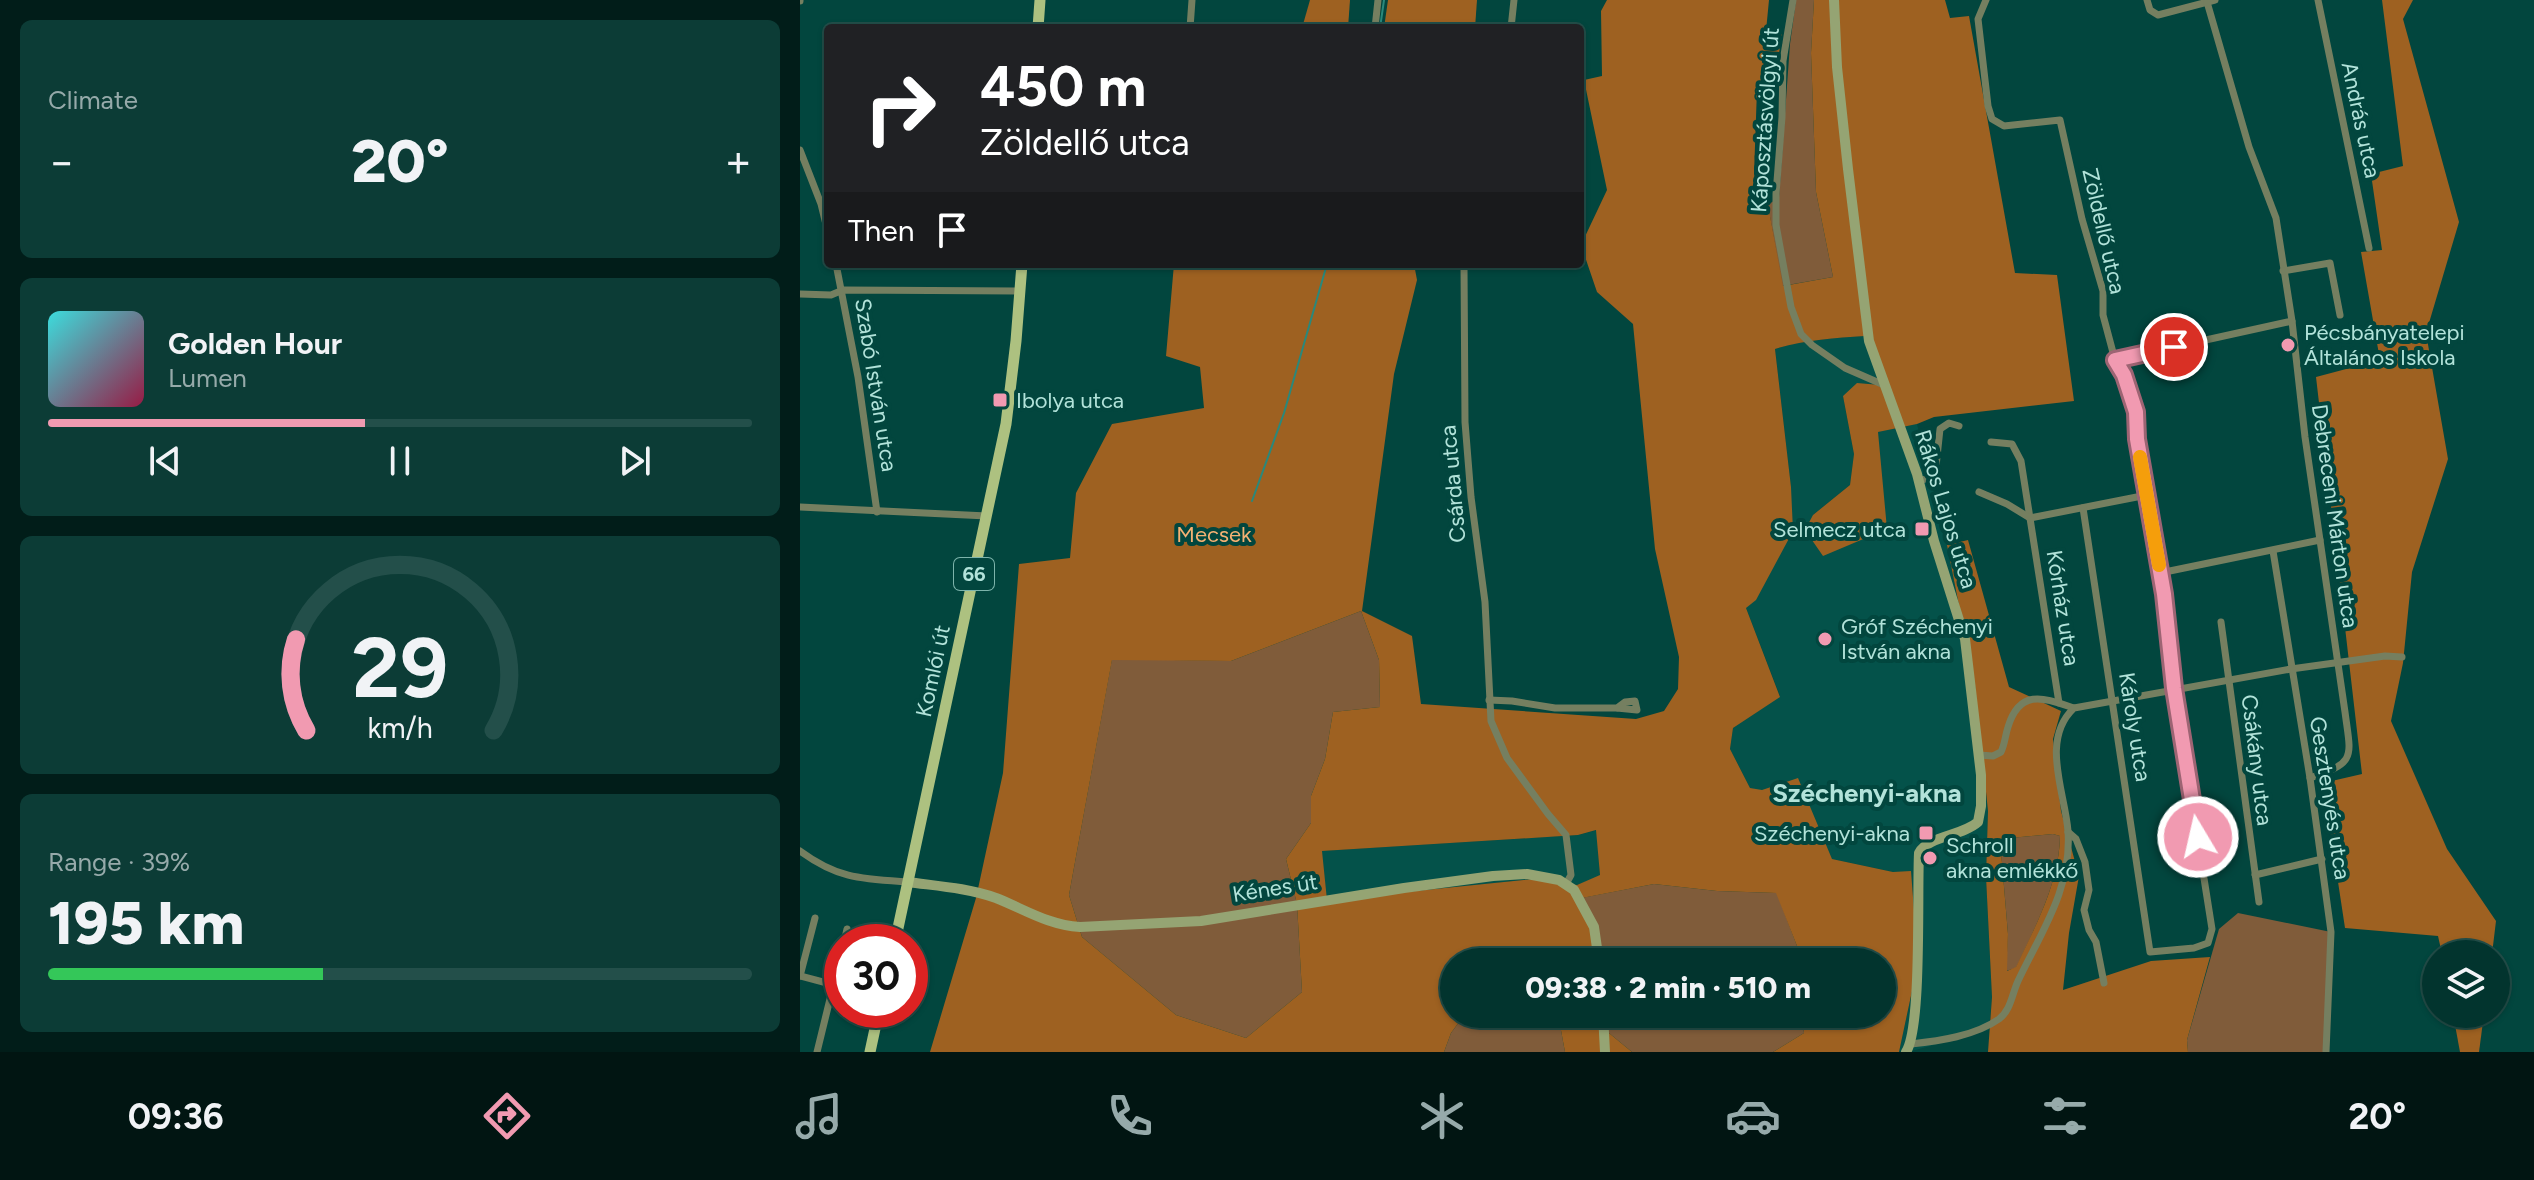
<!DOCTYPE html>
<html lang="en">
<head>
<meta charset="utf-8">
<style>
	body { margin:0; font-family:Figtree,sans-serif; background:#0c3c36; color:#f1f3f6; height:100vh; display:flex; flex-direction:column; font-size:30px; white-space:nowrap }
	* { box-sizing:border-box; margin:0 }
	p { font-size:26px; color:#96aaaa }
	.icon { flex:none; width:44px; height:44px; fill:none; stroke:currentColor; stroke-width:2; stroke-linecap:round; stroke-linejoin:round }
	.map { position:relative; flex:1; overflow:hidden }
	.details { display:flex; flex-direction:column; gap:20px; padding:20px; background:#011d19; width:800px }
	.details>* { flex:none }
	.guide { position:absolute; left:24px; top:24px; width:760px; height:244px; border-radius:8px; box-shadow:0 2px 6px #0004,0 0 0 2px #234f4a; background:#202124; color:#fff; overflow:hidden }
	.tools { position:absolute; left:1622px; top:940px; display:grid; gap:16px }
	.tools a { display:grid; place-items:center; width:88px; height:88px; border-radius:50%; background:#02342e; box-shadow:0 2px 6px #0004,0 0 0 2px #234f4a; font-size:40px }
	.speed { position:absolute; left:24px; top:924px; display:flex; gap:16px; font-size:40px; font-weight:700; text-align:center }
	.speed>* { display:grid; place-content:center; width:104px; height:104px; border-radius:50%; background:#02342e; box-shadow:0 2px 6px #0004,0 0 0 2px #234f4a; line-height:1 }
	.speed .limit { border:12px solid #d22; background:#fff; color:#111 }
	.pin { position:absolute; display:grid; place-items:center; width:68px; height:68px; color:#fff; margin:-34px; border:4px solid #fff; border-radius:50%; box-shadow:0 2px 8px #0007 }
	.me { position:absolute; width:88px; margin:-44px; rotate:351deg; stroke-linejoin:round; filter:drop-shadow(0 0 6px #0008) }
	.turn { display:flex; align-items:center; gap:28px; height:168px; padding:0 24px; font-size:36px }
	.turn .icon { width:104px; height:104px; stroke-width:2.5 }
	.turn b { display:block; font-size:56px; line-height:68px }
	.then { display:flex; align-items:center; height:76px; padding:0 24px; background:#0003; gap:16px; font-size:30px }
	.big { font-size:60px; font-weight:800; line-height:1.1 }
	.details .card { flex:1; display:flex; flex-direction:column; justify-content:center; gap:12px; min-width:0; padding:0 28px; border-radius:12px; background:#0c3c36 }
	.details .dial { align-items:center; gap:0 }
	.dial svg { height:208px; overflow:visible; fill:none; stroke:#234f4a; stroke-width:7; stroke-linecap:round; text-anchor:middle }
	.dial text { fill:#f1f3f6; stroke:none }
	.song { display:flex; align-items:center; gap:24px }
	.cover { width:96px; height:96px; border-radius:12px; background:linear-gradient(135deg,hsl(180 70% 55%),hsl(340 70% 35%)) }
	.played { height:8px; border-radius:4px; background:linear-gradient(90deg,#f19ab1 45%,#234f4a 45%) }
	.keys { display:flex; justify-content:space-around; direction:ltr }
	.heat { display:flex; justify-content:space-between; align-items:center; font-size:44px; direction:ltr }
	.charge { height:12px; border-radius:6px; background:linear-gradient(90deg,#34c759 39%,#234f4a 0) }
	.trip { position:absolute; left:640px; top:948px; width:456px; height:80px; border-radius:40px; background:#02342e; box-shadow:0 2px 6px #0004,0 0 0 2px #234f4a; font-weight:800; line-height:80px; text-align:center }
	.tabs { display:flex; height:128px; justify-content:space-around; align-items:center; background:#011512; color:#96aaaa }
	.tabs .icon { width:56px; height:56px }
	.tabs .active { color:#f19ab1 }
	.tabs b { font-size:36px; color:#f1f3f6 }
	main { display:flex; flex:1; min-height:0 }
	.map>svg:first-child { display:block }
	.built { fill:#04524a }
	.green { fill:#805c3a }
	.forest { fill:#9e6121; fill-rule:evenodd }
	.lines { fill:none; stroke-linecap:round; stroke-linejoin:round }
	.stream { stroke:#2a887b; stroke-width:2 }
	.street { stroke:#757f60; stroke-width:7 }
	.secondary { stroke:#95a473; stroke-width:10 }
	.primary { stroke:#adc180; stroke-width:11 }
	.route-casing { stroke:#9d6473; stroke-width:20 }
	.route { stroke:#f19ab1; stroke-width:14 }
	.slow { stroke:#f59e0b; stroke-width:14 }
	.poi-dot { fill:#f19ab1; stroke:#02463e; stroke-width:3 }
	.labels { text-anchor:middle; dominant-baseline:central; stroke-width:8; stroke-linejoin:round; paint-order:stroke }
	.shield { fill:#02463e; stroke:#7db4ab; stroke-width:2 }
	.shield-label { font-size:20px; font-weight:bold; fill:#b2e3da }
	.street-label { font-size:22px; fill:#b2e3da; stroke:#02463e }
	.poi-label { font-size:22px; fill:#b2e3da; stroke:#02463e; text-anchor:start }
	.park-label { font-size:22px; fill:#f5b173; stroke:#02463e }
	.quarter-label { font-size:26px; font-weight:bold; fill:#b2e3da; stroke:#02463e }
</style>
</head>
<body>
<main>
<section class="details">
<div class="card"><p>Climate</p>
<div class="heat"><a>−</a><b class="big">20°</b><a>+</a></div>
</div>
<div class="card">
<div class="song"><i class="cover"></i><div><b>Golden Hour</b><p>Lumen</p></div></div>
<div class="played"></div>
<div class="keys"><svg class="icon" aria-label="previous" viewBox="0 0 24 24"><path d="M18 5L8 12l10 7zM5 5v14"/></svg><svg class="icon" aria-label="pause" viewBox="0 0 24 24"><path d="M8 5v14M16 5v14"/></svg><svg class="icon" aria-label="next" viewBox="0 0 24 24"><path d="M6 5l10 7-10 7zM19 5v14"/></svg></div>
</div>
<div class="card dial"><svg viewBox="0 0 100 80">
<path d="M14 69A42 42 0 1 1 86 69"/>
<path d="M14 69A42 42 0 0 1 10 34" stroke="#f19ab1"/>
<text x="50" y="56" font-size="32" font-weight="700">29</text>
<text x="50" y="72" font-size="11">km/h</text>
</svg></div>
<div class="card"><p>Range · 39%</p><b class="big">195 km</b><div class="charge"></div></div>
</section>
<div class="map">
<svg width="1734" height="1052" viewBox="0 0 1734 1052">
	<rect width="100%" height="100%" fill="#02463e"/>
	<g class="built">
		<polygon points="1065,336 1080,386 1043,396 1054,454 1050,485 1013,515 1023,556 1077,432 1117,424 1147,545 1175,686 1188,811 1186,877 1192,997 1189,1030 1108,1052 1099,1052 1118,963 1093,872 1032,859 962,791 950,788 930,749 933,728 980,696 946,608 991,487 975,349 992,344 1032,338"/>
		<polygon points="797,830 800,876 777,885 734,879 527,901 521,851 778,835"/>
	</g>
	<g class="green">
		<polygon points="996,0 1014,0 1011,53 1016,192 1033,277 982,286 968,205 979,197 990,44"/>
		<polygon points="561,611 579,660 580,707 533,712 525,759 511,796 511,823 486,859 497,904 502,992 446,1038 376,1015 282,937 269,895 312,659 431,661"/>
		<path d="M1253,834L1260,836C1259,883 1236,925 1216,968L1206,971L1208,934L1200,839Z"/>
		<polygon points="854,884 917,891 977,893 997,946 998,962 795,962 781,898"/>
		<polygon points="1438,913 1531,932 1526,1052 1388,1052 1387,1040 1419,929"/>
		<polygon points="665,1014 758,1014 765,1052 644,1052 651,1033"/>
		<polygon points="798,1014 1002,1014 1004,1033 973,1052 832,1052 798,1024"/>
	</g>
	<g class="forest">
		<polygon points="510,0 550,0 548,28 502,28"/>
		<polygon points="588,0 677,0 675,28 584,28"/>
		<path d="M807,0H969L966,31L982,34L974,85L957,89L954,174L959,199L968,205L983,286L1033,277L1016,192L1011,53L1014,0H1145L1150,18L1169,16L1215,273L1257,275L1274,401L1134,417L1117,424L1078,432L1087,529L1023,556L1005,530L1013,515L1050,485L1054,454L1043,396L1057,383L1080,385L1065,336C1034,338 1004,340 975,349L991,487L993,531L956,600L946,608L980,697L933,728L930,749L950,788L962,790L998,778L1032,859L1093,872L1111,871L1118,963L1099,1052H973L1004,1033L1002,1014H1082V962H998L997,946L976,893L917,891L854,884L782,898L793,931L795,962H654V1014H665L651,1033L644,1052H130L176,898L203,773L219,564L270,558L276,493L312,424L404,408L400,367L366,356L374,264H614L617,280L594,374L562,611L612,636L621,704L836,719L864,711L878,689L879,657L855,549L833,324L797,292L781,245L807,190L784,80L802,76L801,11ZM561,611L579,660L580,707L533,712L525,759L511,796V823L486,859L497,904L502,992L446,1038L376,1015L282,937L269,895L312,660L431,661ZM796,830L800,875L777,885L734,879L527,900L522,851L778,835Z"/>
		<polygon points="1582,0 1613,0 1603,19 1659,222 1626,333 1648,459 1612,572 1603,663 1591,721 1647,849 1696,921 1692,954 1642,954 1638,936 1545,928 1523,783 1562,774 1516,377 1580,360 1561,252 1582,250 1571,174 1603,166"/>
		<path d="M1168,540L1209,687L1261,711L1253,739L1261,811L1279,876L1269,933L1263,990L1351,961L1410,957L1387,1040L1388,1052H1188L1192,997L1186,877L1188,811L1175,686L1147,545ZM1253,834L1260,836C1259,883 1236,925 1216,967L1207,971L1208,934L1200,839Z"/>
		<polygon points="758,1014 798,1014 798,1024 832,1052 765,1052"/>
		<polygon points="1653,1014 1684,1014 1679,1052 1660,1052"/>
	</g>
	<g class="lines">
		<g class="stream">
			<polyline points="580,28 584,0"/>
			<polyline points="452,501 484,413 527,264"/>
		</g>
		<g class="street">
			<polyline points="993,0 983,61 982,117 976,194 976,225 991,307 1001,334 1012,345 1045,368 1084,385"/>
			<polyline points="1186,0 1178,19 1188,106 1192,119 1204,126 1260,120 1282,219 1303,291 1303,315 1315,360 1492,321"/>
			<polyline points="1347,0 1350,10 1358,15 1415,0"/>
			<polyline points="1518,0 1569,248"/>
			<polyline points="0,1 0,0"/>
			<path d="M1407,2L1449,147L1476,218L1492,321L1505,437L1545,712C1551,758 1557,762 1510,778"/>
			<polyline points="390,28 392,0"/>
			<polyline points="575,28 578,0"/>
			<polyline points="711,28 714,0"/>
			<polyline points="0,150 21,204 28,233"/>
			<polyline points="36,264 58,377 77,512"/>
			<polyline points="664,264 665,422 671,497 685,602 691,721 707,758 748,814 766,835 771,875 766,884"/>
			<polyline points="1483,271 1530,263 1540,315"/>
			<polyline points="0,294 31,295 43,290 220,291"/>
			<polyline points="1191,442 1212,444 1221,461 1259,703"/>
			<polyline points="1119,481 1135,476 1140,429 1149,423 1159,426"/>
			<polyline points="1179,492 1207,504 1230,518 1347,495"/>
			<polyline points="0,507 187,516"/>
			<polyline points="1283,508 1350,952 1394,948 1408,943 1412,929 1374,688 1364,594 1337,439 1336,412 1324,375 1315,360"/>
			<polyline points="1473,551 1510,778 1531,932 1526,1052"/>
			<polyline points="1360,573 1520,540"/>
			<polyline points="1421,622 1459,902"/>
			<polyline points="689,700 712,701 755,708 817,708 837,710 835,701 825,702 817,708"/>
			<path d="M1179,755L1193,756L1201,752C1205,744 1205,736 1208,727C1220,688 1244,698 1274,708"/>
			<polyline points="1268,832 1276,839 1285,862 1289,890 1284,910 1289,930 1296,942 1304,983"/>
			<path d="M0,851C38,879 62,879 108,882"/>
			<polyline points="1455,875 1522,859"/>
			<polyline points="44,942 47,929"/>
			<polyline points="0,976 15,918"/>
			<polyline points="0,976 42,987"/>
			<path d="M1111,1044C1139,1041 1175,1036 1199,1019C1211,1010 1212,994 1218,981C1241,932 1272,889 1268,831C1265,792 1240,740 1274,708L1491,669L1585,656L1602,657"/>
			<polyline points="17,1052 42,950"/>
		</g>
		<g class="secondary">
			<path d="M1034,0L1037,67L1048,169L1069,341L1117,474L1134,541L1165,639L1181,775V806L1178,822C1162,836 1128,836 1119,853C1117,890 1122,1028 1106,1052"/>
			<path d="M108,882C137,886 168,888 196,898C224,909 248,925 280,927L401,921L604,888L693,876L727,874L759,880L774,890L794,927L799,962"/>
			<polyline points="803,1014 805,1052"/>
		</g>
		<g class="primary">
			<polyline points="238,28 240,0"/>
			<polyline points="95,942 206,424 216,341 222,264"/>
			<polyline points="70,1052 79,1010"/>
		</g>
	</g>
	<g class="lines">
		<defs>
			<polyline id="route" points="1374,347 1315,360 1324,375 1336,412 1337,439 1364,594 1374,688 1398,837"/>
		</defs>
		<use href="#route" class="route-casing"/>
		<use href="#route" class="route"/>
		<polyline class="slow" points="1340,457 1359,565"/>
	</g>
	<g class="poi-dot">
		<circle cx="1488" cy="345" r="8"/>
		<rect x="192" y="392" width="16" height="16" rx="4"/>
		<rect x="1114" y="521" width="16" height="16" rx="4"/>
		<circle cx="1025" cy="639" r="8"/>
		<rect x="1118" y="825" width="16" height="16" rx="4"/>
		<circle cx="1130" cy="858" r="8"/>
	</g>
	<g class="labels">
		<rect class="shield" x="154" y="558" width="40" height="32" rx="6"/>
		<g class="shield-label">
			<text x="174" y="574">66</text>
		</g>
		<g class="street-label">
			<text transform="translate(965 120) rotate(-86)">Káposztásvölgyi út</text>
			<text transform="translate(1561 120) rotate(78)">András utca</text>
			<text transform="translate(1304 231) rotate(77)">Zöldellő utca</text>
			<text transform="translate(76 385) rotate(81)">Szabó István utca</text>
			<text transform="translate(653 484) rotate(-95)">Csárda utca</text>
			<text transform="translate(1146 509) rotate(73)">Rákos Lajos utca</text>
			<text transform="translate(1535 516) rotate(82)">Debreceni Márton utca</text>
			<text transform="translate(1263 608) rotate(81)">Kórház utca</text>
			<text transform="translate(133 671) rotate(-78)">Komlói út</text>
			<text transform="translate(1335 727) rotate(81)">Károly utca</text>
			<text transform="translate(1457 760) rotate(83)">Csákány utca</text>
			<text transform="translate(1530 798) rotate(81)">Gesztenyés utca</text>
			<text transform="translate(475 888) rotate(-9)">Kénes út</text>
		</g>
		<g class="poi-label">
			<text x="1504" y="332">Pécsbányatelepi<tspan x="1504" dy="25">Általános Iskola</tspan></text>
			<text x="216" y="400">Ibolya utca</text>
			<text x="1106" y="529" text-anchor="end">Selmecz utca</text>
			<text x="1041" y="626">Gróf Széchenyi<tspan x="1041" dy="25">István akna</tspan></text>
			<text x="1110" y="833" text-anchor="end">Széchenyi-akna</text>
			<text x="1146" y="845">Schroll<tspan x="1146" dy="25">akna emlékkő</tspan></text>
		</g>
		<g class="park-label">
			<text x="414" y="534">Mecsek</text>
		</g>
		<g class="quarter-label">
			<text x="1067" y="793">Széchenyi-akna</text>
		</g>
	</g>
</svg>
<div class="tools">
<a><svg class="icon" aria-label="layers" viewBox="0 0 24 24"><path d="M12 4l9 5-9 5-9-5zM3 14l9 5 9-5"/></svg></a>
</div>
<div class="speed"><div class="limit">30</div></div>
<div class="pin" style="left:1374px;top:347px;background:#d93025"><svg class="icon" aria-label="arrive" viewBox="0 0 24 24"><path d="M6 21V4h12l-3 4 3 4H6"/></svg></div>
<svg class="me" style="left:1398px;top:837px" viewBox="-20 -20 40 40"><circle r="17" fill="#f19ab1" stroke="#fff" stroke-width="3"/><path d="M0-11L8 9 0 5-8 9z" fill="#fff"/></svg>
<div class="trip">09:38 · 2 min · 510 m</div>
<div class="guide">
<div class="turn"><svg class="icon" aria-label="right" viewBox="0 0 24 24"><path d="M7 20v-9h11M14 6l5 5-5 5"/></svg><div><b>450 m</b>Zöldellő utca</div></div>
<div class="then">Then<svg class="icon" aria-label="arrive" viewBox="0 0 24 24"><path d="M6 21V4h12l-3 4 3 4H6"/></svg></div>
</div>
</div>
</main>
<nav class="tabs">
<b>09:36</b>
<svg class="icon active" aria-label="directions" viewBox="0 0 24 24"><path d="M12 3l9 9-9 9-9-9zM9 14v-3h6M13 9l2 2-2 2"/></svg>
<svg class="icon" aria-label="music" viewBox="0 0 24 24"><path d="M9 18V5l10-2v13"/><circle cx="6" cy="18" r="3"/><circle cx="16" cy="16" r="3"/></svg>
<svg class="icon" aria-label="phone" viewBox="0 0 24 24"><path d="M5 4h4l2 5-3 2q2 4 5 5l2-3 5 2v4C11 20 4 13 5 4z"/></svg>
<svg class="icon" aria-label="climate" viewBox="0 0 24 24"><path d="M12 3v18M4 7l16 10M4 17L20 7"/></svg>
<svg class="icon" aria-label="car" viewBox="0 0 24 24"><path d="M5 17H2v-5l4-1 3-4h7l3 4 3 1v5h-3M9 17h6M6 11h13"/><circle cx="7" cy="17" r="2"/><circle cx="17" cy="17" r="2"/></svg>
<svg class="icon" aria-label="filters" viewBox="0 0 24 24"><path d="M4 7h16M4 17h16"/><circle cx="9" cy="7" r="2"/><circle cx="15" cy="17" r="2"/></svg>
<b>20°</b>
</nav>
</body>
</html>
